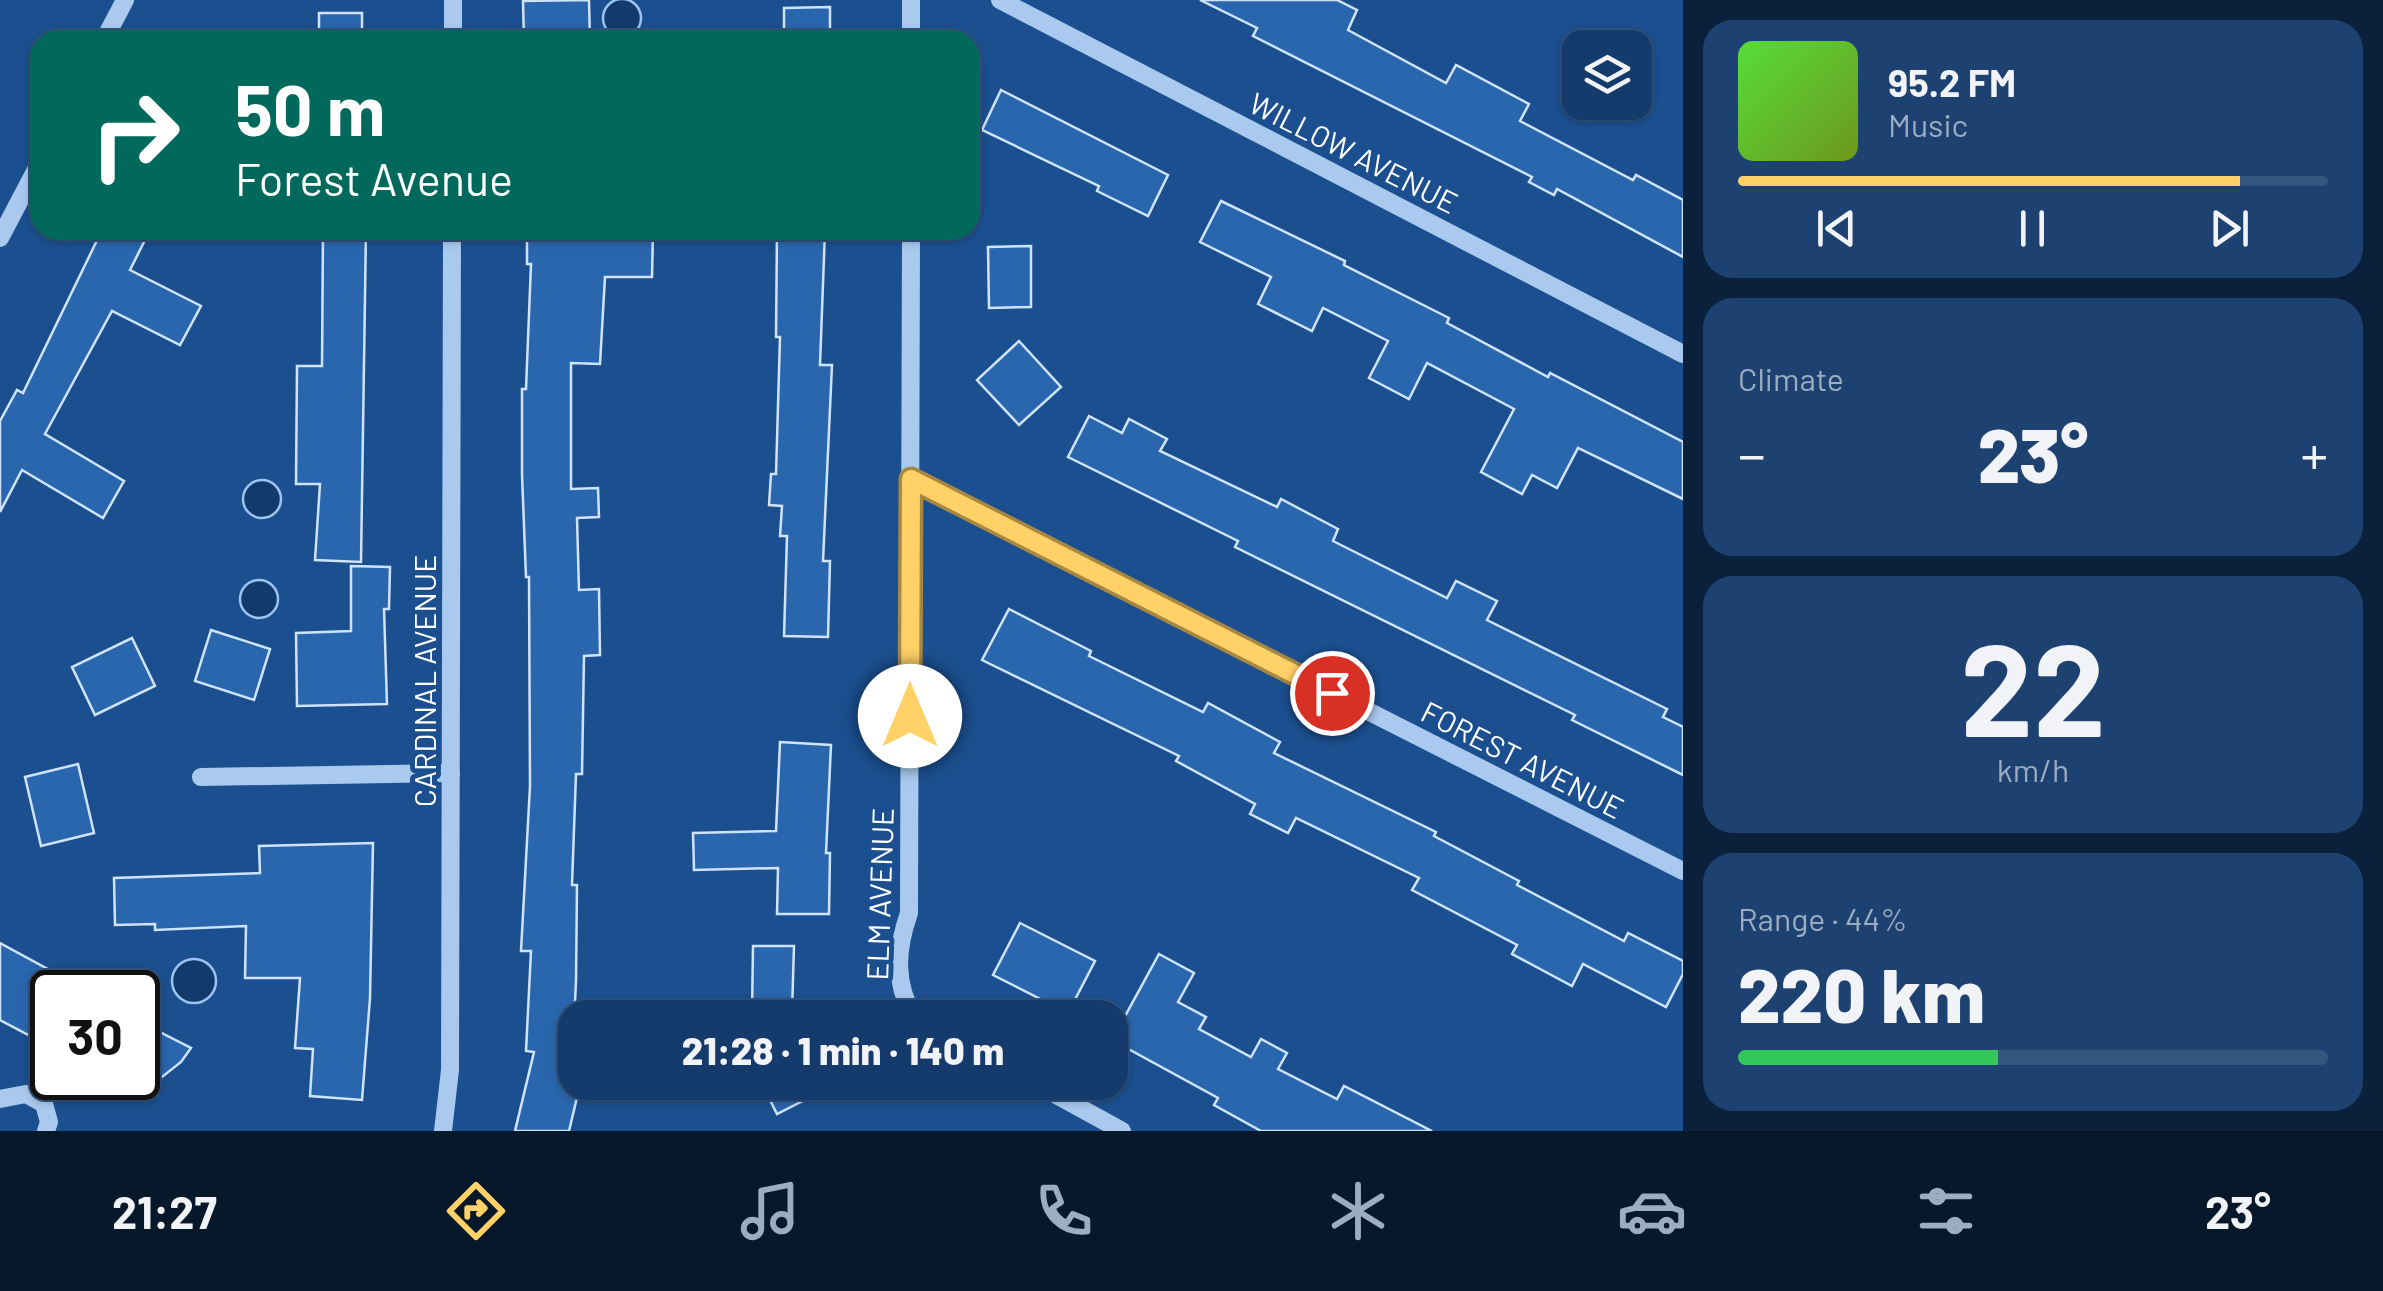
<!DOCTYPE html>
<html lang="en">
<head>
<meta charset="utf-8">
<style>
	body { margin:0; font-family:Barlow,sans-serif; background:#1d4271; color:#f1f3f6; height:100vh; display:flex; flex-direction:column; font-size:38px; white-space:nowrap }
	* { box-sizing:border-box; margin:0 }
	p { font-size:32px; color:#9dadc1 }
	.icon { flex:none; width:55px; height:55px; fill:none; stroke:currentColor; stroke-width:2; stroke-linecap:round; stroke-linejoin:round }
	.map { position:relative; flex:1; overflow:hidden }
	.panel { display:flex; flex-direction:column; gap:20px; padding:20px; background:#0b203b; width:700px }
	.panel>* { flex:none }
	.guide { position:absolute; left:30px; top:30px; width:950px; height:210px; border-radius:30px; box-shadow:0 2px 8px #0004,0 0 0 2px #33557e; background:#00695c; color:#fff; overflow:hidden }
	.buttons { position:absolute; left:1562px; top:30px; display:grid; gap:20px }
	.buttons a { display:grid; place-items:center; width:90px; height:90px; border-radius:20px; background:#143b6b; box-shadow:0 2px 8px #0004,0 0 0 2px #33557e; font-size:50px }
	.speed { position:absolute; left:30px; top:970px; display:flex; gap:20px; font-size:50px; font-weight:700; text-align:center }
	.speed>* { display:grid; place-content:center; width:130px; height:130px; border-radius:50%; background:#143b6b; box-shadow:0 2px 8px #0004,0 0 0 2px #33557e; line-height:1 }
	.speed .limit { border:5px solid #111; border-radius:15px; background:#fff; color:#111 }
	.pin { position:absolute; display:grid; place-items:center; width:85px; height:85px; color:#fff; margin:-42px; border:5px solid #fff; border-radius:50%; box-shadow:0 2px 10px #0007 }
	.me { position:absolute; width:110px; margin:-55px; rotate:0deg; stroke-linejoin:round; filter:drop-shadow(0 0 8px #0008) }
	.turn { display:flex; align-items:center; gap:35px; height:210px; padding:0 40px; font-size:45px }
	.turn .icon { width:130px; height:130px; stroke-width:2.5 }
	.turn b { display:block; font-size:70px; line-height:85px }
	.big { font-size:75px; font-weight:800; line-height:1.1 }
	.panel .tile { flex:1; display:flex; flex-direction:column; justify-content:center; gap:15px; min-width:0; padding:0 35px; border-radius:30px; background:#1d4271 }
	.panel .dial { align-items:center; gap:0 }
	.dial b { font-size:130px; line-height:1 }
	.song { display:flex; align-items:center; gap:30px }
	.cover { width:120px; height:120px; border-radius:15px; background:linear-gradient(135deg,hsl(110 70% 55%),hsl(80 70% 35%)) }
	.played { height:10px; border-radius:5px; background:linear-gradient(90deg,#ffd166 85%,#33557e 85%) }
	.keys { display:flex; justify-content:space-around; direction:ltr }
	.heat { display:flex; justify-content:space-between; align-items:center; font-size:55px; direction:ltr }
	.charge { height:15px; border-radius:8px; background:linear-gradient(90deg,#34c759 44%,#33557e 0) }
	.trip { position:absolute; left:558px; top:1000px; width:570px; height:100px; border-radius:30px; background:#143b6b; box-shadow:0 2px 8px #0004,0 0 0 2px #33557e; font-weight:800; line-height:100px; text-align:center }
	.tabs { display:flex; height:160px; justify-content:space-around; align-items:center; background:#08182b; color:#9dadc1 }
	.tabs .icon { width:70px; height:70px }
	.tabs .selected { color:#ffd166 }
	.tabs b { font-size:45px; color:#f1f3f6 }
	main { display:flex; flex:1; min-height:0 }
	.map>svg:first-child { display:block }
	.water { fill:#123a6d; stroke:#9cc4f0; stroke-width:2.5 }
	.building { fill:#2a66ad; stroke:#cfe3fa; stroke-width:2.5 }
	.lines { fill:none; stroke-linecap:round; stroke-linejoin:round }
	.minor { stroke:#a9c9ee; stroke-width:18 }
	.route-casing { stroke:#a68842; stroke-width:25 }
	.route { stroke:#ffd166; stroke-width:18 }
	.labels { text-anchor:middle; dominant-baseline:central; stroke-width:10; stroke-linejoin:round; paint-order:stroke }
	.street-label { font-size:30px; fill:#fff; stroke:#1b4f8f }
</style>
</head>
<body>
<main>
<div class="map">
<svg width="1683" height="1131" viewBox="0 0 1683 1131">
	<rect width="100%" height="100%" fill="#1b4f8f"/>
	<g class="water">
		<circle cx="622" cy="18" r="19"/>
		<circle cx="262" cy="499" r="19"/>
		<circle cx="259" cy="599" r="19"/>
		<circle cx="194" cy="981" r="22"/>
	</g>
	<g class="building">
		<polygon points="589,0 590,40 524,40 523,1"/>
		<polygon points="1200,0 1337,0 1357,10 1348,30 1446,83 1456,65 1529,104 1520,121 1633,180 1636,175 1683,200 1683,257 1557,189 1554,195 1529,182 1532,177 1253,36 1257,28"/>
		<polygon points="830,7 830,40 784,40 784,8"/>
		<rect x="319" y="13" width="43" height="27"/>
		<polygon points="1001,90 1168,175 1148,216 1097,191 1099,186 982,130"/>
		<polygon points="1221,201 1345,261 1344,265 1449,318 1447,323 1548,377 1550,373 1683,442 1683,499 1578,448 1557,488 1532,475 1522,494 1481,472 1514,409 1427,363 1409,399 1369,378 1388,341 1323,308 1312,331 1258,304 1271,277 1200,242"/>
		<polygon points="102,230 150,230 130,270 201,306 180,345 112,311 45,434 124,481 103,518 22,470 0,512 0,421 17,390 23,393"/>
		<polygon points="323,230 366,230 361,562 315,560 320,484 296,484 297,366 322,366"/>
		<polygon points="527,230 653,230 652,277 605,277 600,364 571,363 571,489 598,488 599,517 577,518 579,590 599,589 600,655 584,656 582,774 576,774 572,885 577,885 576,981 571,1087 579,1089 569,1131 515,1131 534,1052 526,1051 531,951 521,951 530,786 529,577 526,577 522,475 522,389 526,389 531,264 527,264"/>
		<polygon points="777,230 825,230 820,365 832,365 823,561 830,561 828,637 784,636 787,536 780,536 782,506 769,505 771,474 776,474 780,337 776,337"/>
		<polygon points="1031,246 1031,307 989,308 988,247"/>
		<polygon points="1019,341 1061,387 1019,425 977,380"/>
		<polygon points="1089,416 1122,433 1129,419 1167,439 1160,451 1277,507 1281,499 1338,529 1333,541 1447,598 1456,581 1497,601 1487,620 1667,709 1663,717 1683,727 1683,775 1572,720 1575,715 1235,547 1238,541 1068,457"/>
		<polygon points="351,566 390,567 389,609 384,609 387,704 297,706 296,633 351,631"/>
		<polygon points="1009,609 1091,651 1089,656 1203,712 1208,703 1280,742 1274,753 1436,832 1434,836 1519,881 1517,885 1624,941 1628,933 1683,961 1683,974 1666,1007 1583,964 1572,986 1512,954 1517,945 1412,890 1419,878 1296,818 1288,833 1250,814 1255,804 1176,761 1179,756 982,660"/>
		<polygon points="211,630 270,649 254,700 195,681"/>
		<polygon points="132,638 155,686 95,715 72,667"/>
		<polygon points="780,742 831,745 826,853 830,853 829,914 777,914 778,868 694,870 693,833 776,831"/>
		<polygon points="78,764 94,833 41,846 25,777"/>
		<polygon points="373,843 370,998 362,1100 310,1096 313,1049 295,1048 300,978 245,978 246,926 155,930 155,924 115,925 114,878 260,873 259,846"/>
		<polygon points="1020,923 1095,961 1068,1013 993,975"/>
		<polygon points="0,943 68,980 62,992 52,992 52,1010 36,1039 0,1020"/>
		<polygon points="753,946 794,946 792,1012 752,1012"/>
		<polygon points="1159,954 1194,973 1178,1002 1206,1017 1199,1029 1251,1057 1261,1039 1287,1053 1278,1069 1337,1099 1344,1086 1432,1131 1261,1131 1214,1105 1218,1098 1112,1040"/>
		<polygon points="138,1006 156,1030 191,1048 181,1062 138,1096"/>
		<polygon points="761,1082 840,1082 777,1114"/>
	</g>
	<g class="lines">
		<g class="minor">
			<polyline points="911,0 911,40"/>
			<polyline points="1000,0 1683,354"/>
			<polyline points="104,40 125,0"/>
			<polyline points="453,40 453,0"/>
			<path d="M911,230L909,913C896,950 894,982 914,1018"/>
			<polyline points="0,238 40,162"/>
			<polyline points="911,479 1683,871"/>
			<polyline points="201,777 451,773"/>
			<polyline points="1033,1082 1122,1131"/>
			<polyline points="0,1099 26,1094 44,1104 49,1122 46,1131"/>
			<polyline points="443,1131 450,1070 452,230"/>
		</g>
	</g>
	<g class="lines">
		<defs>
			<polyline id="route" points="910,716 911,479 1332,693"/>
		</defs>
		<use href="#route" class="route-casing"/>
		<use href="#route" class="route"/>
	</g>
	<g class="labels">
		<g class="street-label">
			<text transform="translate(1354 152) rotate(27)">WILLOW AVENUE</text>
			<text transform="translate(424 681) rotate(-90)">CARDINAL AVENUE</text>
			<text transform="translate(1523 759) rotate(27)">FOREST AVENUE</text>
			<text transform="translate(879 894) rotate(-88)">ELM AVENUE</text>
		</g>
	</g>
</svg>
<div class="buttons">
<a><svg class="icon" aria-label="layers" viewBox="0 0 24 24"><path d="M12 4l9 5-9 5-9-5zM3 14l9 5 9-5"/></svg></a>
</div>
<div class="speed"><div class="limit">30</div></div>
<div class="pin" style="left:1332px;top:693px;background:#d93025"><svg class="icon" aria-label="arrive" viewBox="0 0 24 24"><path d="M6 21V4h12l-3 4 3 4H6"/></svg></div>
<svg class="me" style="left:910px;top:716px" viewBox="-20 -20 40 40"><circle r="19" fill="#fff"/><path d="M0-13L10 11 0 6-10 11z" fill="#ffd166"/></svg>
<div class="trip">21:28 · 1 min · 140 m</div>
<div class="guide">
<div class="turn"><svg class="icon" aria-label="right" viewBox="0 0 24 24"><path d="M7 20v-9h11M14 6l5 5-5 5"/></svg><div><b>50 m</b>Forest Avenue</div></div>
</div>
</div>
<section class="panel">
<div class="tile">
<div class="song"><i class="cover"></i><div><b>95.2 FM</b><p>Music</p></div></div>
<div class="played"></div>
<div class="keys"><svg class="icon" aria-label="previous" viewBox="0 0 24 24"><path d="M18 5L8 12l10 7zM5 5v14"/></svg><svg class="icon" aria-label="pause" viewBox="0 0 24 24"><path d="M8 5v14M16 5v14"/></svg><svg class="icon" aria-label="next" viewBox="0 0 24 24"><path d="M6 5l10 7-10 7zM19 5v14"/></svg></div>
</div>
<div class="tile"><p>Climate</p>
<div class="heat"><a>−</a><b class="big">23°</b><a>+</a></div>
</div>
<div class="tile dial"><b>22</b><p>km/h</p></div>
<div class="tile"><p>Range · 44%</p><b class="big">220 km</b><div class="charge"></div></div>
</section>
</main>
<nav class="tabs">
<b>21:27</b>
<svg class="icon selected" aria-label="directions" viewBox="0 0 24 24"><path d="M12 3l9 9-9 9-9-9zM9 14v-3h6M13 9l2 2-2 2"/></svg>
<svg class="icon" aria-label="music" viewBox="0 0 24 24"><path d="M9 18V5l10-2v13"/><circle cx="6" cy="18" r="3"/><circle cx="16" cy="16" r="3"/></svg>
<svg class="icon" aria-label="phone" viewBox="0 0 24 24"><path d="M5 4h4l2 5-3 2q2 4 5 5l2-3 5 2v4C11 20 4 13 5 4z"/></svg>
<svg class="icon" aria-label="climate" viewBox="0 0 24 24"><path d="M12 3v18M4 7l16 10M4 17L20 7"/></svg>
<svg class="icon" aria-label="car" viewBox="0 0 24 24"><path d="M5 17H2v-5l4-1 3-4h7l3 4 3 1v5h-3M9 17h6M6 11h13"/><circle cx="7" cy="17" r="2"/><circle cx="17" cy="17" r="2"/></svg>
<svg class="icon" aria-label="filters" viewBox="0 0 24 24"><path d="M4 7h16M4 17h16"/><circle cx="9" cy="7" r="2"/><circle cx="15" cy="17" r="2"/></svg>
<b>23°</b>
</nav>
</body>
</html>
